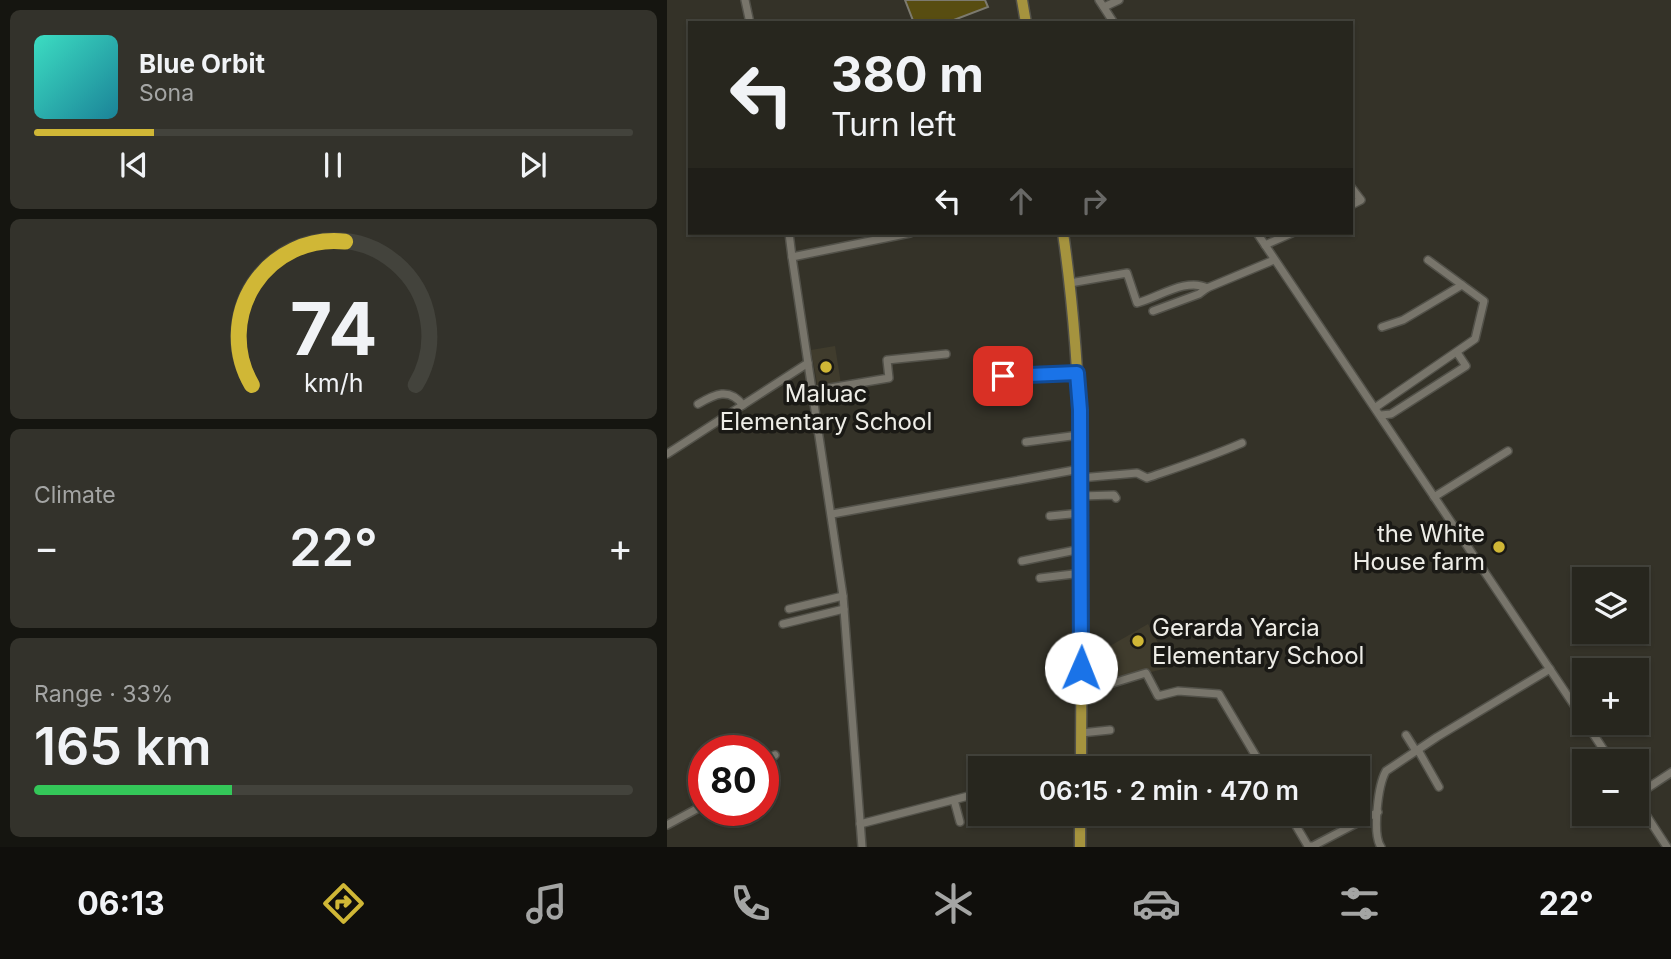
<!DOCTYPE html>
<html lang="en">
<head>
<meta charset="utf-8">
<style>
	body { margin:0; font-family:Inter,sans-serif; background:#33322b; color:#f1f3f6; height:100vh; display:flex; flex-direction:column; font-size:26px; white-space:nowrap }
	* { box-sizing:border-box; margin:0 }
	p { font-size:23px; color:#a4a5a4 }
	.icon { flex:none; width:38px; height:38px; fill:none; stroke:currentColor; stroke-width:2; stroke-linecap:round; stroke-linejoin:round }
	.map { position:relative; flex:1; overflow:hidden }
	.drawer { display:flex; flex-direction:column; gap:10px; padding:10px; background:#151510; width:667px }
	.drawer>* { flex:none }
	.banner { position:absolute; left:21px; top:21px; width:665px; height:214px; border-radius:0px; box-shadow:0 2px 5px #0004,0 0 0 2px #43433c; background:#27261e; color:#f1f3f6; overflow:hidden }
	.fabs { position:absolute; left:905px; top:567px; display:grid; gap:14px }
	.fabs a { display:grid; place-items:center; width:77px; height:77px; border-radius:0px; background:#27261e; box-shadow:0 2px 5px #0004,0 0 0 2px #43433c; font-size:35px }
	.speed { position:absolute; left:21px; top:735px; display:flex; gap:14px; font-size:35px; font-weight:700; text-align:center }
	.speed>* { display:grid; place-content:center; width:91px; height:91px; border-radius:50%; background:#27261e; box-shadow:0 2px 5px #0004,0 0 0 2px #43433c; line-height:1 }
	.speed .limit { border:10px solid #d22; background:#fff; color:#111 }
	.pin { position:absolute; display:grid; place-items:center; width:60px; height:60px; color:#fff; margin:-30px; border-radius:14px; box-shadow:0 4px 10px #0006 }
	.me { position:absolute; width:77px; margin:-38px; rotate:1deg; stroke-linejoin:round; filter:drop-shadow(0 0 5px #0008) }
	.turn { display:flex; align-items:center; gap:24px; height:147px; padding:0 28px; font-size:32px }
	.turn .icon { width:91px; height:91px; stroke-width:2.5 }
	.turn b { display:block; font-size:49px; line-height:60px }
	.lanes { display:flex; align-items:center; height:66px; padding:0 28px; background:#0003; justify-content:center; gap:35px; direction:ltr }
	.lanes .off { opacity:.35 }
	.big { font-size:52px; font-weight:600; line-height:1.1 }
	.drawer .card { flex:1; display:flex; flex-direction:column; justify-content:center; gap:10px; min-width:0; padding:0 24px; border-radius:10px; background:#33322b }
	.drawer .dial { align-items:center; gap:0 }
	.dial svg { height:182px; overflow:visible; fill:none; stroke:#43433c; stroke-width:7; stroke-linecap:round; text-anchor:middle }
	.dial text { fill:#f1f3f6; stroke:none }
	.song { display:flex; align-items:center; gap:21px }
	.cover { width:84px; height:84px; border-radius:10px; background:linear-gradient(135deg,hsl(170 70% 55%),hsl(190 70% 35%)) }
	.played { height:7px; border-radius:4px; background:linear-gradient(90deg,#d0b736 20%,#43433c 20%) }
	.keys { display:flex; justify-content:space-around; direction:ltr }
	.heat { display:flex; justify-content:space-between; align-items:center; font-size:38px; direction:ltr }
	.charge { height:10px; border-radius:5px; background:linear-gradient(90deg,#34c759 33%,#43433c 0) }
	.trip { position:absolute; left:301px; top:756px; width:402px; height:70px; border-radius:0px; background:#27261e; box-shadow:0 2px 5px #0004,0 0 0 2px #43433c; font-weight:600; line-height:70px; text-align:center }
	.dock { display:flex; height:112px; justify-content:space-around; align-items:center; background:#100f0c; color:#a4a5a4 }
	.dock .icon { width:49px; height:49px }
	.dock .current { color:#d0b736 }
	.dock b { font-size:32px; color:#f1f3f6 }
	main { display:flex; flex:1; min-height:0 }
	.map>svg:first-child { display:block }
	.built { fill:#403c2d }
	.building { fill:#584d11; stroke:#7c7a6f; stroke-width:2 }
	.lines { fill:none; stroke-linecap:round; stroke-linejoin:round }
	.minor-casing { stroke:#525149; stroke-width:10 }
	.highway-casing { stroke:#525149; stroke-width:13 }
	.minor { stroke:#78756b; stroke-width:7 }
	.highway { stroke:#a5933e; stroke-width:10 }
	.route-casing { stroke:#114b97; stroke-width:18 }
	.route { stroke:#1a73e8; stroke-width:12 }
	.poi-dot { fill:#d0b736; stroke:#1a1915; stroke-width:2.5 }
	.labels { text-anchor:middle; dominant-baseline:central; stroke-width:7; stroke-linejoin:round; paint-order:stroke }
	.poi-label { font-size:24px; fill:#eeede7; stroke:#1a1915 }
</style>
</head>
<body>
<main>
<section class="drawer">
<div class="card">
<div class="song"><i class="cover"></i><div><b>Blue Orbit</b><p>Sona</p></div></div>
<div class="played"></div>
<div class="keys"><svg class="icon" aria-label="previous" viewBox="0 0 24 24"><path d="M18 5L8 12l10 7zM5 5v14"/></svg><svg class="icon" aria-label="pause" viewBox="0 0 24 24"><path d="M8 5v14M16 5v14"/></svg><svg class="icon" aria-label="next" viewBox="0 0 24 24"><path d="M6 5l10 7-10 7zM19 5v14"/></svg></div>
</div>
<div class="card dial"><svg viewBox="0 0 100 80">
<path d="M14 69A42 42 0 1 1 86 69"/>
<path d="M14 69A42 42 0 0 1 55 6" stroke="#d0b736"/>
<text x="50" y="56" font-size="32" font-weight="700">74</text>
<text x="50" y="72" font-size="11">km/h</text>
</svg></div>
<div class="card"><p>Climate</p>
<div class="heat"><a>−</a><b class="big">22°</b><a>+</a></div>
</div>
<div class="card"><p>Range · 33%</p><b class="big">165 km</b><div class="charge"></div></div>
</section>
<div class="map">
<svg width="1005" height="847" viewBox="0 0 1005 847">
	<rect width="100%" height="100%" fill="#343228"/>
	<g class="built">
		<polygon points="168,346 174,384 151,388 144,350"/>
		<polygon points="481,624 504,667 437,684 424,683 424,657"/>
	</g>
	<polygon class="building" points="238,0 318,0 321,7 279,23 247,23"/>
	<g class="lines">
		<defs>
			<g id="minor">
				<polyline points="78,0 83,23"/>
				<polyline points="432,0 447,23"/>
				<polyline points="437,7 452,0"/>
				<polyline points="684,187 694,200 684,205"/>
				<polyline points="122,233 125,257"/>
				<polyline points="590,233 917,720"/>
				<polyline points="598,245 625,233"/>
				<path d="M403,283L460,273L470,303C490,298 520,277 540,288"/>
				<polyline points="486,311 532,294 540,288 607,260"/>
				<polyline points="715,327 736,320 795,285"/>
				<polyline points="336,376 410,373"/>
				<polyline points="145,391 222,378 220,360 279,354"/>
				<path d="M31,404C48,394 62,387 76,405"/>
				<polyline points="709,407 808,339 817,301 761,260"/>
				<polyline points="714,415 724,414 799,366 791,354"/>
				<polyline points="359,442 412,435"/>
				<polyline points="0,454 141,363"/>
				<path d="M413,478L470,473L480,478C512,467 543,457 575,443"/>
				<polyline points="414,496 447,495 449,498"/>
				<polyline points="767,497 841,451"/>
				<polyline points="165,514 413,469"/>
				<polyline points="383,516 414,513"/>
				<polyline points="355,561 414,549"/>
				<polyline points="373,578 415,573"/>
				<polyline points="122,609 176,596"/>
				<polyline points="116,624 177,609"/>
				<polyline points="414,685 446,683 479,673 491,696 511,691 552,694 596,768"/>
				<polyline points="919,723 944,761"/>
				<polyline points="414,733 443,730"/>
				<polyline points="739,735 749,751"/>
				<polyline points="751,750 772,787"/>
				<polyline points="96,763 108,755"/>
				<polyline points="970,795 1005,772"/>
				<polyline points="287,800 293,822"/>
				<polyline points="970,801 1000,847"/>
				<polyline points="622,814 641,846 646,846 711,812"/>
				<polyline points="193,824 313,793"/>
				<polyline points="0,825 37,805"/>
				<polyline points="195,847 176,596 125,257 243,233"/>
				<path d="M714,847C705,834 711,785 719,771L770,737L883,669"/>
			</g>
			<g id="highway">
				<polyline points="355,0 359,23"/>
				<path d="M396,233C422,410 414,590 414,768"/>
				<polyline points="413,847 413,814"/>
			</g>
		</defs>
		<use href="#minor" class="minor-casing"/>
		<use href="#highway" class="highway-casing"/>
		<use href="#minor" class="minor"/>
		<use href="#highway" class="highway"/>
	</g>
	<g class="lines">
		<defs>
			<polyline id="route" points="336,376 410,373 413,410 414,668"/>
		</defs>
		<use href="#route" class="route-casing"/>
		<use href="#route" class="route"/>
	</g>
	<g class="poi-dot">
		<circle cx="159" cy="367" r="7"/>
		<circle cx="832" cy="547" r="7"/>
		<circle cx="471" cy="641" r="7"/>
	</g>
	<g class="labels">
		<g class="poi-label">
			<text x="159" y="393">Maluac<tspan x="159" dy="28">Elementary School</tspan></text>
			<text x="818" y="533" text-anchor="end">the White<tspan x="818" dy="28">House farm</tspan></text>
			<text x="485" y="627" text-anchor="start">Gerarda Yarcia<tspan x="485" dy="28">Elementary School</tspan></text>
		</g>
	</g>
</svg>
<div class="fabs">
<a><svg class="icon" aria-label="layers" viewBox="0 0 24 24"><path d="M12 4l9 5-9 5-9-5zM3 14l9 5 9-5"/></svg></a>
<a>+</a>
<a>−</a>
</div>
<div class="speed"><div class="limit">80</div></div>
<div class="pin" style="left:336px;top:376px;background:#d93025"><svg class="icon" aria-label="arrive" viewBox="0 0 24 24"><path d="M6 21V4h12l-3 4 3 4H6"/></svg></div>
<svg class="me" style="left:414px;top:668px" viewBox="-20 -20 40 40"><circle r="19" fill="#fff"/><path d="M0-13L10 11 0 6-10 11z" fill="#1a73e8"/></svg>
<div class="trip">06:15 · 2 min · 470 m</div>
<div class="banner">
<div class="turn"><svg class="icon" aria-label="left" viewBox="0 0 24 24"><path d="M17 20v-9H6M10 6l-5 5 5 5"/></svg><div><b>380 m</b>Turn left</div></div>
<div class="lanes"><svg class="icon" aria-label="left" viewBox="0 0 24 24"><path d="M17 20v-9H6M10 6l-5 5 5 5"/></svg><svg class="icon off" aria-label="ahead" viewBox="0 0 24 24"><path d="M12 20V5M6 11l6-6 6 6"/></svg><svg class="icon off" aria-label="right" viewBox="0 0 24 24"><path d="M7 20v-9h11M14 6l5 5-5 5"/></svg></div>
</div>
</div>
</main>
<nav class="dock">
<b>06:13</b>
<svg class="icon current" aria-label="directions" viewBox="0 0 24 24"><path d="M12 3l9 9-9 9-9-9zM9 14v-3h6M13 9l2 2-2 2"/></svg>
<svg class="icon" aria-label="music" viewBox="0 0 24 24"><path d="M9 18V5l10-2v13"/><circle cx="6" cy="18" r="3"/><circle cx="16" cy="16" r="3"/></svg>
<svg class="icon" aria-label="phone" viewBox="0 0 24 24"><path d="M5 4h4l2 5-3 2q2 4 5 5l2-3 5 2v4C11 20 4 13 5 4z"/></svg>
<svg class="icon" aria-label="climate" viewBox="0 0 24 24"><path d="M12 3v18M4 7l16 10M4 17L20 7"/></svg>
<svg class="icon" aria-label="car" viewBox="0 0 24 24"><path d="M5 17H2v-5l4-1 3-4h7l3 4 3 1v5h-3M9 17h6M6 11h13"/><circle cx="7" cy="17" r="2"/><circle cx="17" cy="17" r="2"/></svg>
<svg class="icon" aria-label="filters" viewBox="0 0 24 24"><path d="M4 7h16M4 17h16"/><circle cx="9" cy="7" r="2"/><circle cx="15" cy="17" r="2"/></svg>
<b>22°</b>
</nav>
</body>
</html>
